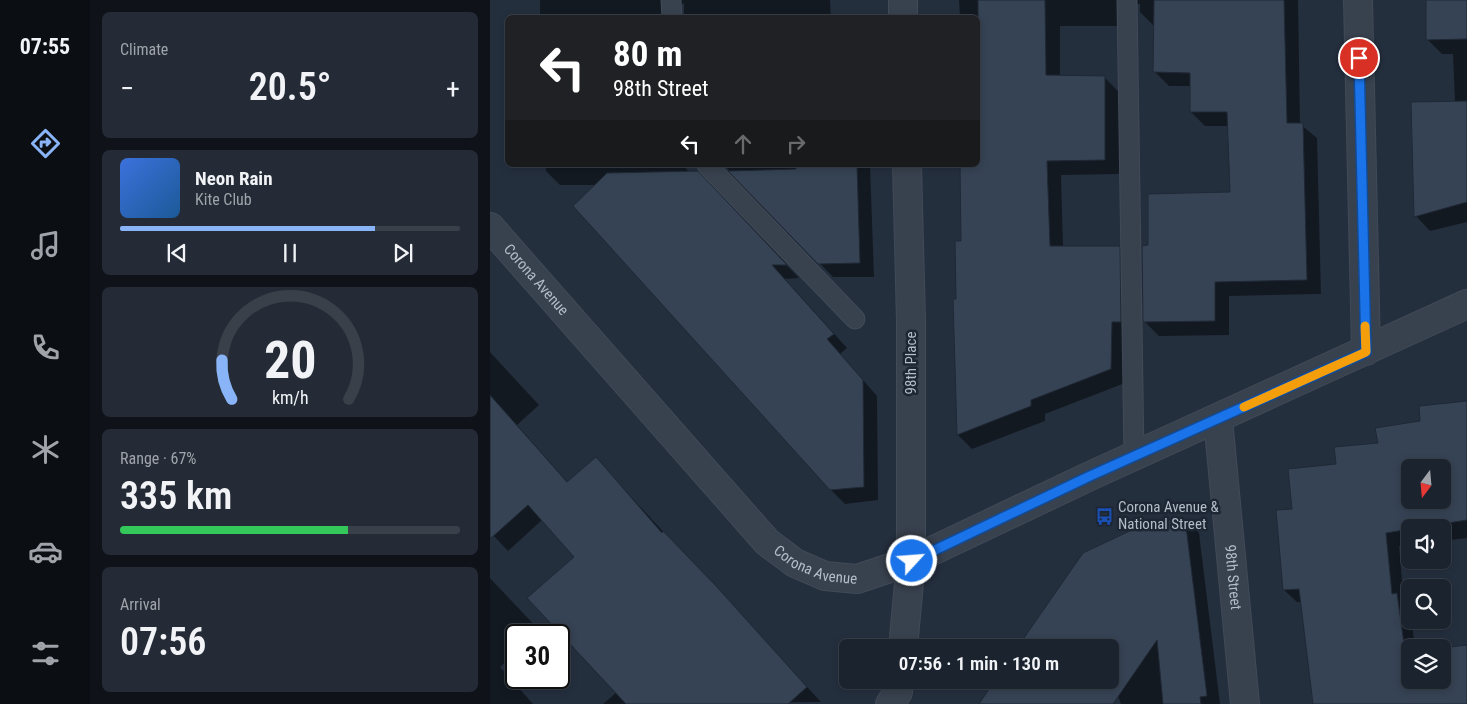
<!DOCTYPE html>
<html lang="en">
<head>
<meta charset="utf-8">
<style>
	body { margin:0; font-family:"Roboto Condensed",sans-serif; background:#242b36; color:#f1f3f6; height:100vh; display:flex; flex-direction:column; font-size:19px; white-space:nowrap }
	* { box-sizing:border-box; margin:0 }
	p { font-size:16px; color:#a0a4aa }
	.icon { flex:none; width:28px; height:28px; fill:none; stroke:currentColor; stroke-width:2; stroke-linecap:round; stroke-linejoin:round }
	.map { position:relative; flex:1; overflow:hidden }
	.side { display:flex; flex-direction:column; gap:12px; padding:12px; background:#0f1319; width:400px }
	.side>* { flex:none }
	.hud { position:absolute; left:15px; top:15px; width:475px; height:152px; border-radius:8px; box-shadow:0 2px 8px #0003,0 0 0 1px #39404a; background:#202124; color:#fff; overflow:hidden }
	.needle { width:32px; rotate:196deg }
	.tools { position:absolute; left:911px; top:459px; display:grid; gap:10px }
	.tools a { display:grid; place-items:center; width:50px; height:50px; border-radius:8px; background:#1b232e; box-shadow:0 2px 8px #0003,0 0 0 1px #39404a; font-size:25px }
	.speed { position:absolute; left:15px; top:624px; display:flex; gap:10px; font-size:25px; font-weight:700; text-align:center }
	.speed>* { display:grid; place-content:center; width:65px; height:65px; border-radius:50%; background:#1b232e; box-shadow:0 2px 8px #0003,0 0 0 1px #39404a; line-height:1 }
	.speed .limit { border:2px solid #111; border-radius:8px; background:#fff; color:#111 }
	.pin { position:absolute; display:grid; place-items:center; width:42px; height:42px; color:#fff; margin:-21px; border:2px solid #fff; border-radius:50%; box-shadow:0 1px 5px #0007 }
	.me { position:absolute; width:55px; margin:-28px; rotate:64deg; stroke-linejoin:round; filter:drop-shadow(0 0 4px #0008) }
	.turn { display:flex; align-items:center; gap:18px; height:105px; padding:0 25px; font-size:22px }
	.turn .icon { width:65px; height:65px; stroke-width:2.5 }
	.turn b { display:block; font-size:35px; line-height:42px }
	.lanes { display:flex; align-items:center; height:48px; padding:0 25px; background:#0003; justify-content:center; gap:25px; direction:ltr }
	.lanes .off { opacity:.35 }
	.big { font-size:38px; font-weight:600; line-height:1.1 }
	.side .widget { flex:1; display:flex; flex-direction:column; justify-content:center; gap:8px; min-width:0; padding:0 18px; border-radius:8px; background:#242b36 }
	.side .dial { align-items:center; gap:0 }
	.dial svg { height:130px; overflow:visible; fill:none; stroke:#39404a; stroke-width:7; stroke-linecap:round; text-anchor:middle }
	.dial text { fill:#f1f3f6; stroke:none }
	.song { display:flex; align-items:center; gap:15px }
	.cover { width:60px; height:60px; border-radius:8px; background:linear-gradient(135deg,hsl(220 70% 55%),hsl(210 70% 35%)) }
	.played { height:5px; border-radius:2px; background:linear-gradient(90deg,#8ab4f8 75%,#39404a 75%) }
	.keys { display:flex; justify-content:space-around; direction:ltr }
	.heat { display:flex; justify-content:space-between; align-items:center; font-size:28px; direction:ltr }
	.charge { height:8px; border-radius:4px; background:linear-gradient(90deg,#34c759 67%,#39404a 0) }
	.trip { position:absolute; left:349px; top:639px; width:280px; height:50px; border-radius:8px; background:#1b232e; box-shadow:0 2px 8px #0003,0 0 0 1px #39404a; font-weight:600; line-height:50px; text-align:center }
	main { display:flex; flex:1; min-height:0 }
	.tabs { display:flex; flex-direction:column; width:90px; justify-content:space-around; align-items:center; background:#0b0e12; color:#a0a4aa }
	.tabs .icon { width:35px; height:35px }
	.tabs .selected { color:#8ab4f8 }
	.tabs b { font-size:22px; color:#f1f3f6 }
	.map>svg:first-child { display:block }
	.shadow { fill:#0007; fill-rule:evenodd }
	.building { fill:#364354; stroke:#1f2835; fill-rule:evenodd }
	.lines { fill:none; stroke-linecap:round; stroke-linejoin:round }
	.service-casing { stroke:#414a57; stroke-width:21 }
	.minor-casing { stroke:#414a57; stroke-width:30 }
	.service { stroke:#38414e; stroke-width:19 }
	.minor { stroke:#38414e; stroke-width:28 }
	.route-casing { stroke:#114b97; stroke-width:12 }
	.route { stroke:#1a73e8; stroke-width:9 }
	.slow { stroke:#f59e0b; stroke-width:9 }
	.labels { text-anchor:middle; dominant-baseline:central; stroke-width:5; stroke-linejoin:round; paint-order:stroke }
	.street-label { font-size:15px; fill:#b4bcc9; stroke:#1d2633 }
	.poi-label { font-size:15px; fill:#b4bcc9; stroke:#1d2633; text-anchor:start }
</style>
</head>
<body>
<main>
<nav class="tabs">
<b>07:55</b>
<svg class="icon selected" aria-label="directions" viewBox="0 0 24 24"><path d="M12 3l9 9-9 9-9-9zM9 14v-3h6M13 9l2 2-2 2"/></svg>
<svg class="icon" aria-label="music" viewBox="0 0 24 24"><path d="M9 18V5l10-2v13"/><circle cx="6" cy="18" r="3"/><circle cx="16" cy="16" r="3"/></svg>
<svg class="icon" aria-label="phone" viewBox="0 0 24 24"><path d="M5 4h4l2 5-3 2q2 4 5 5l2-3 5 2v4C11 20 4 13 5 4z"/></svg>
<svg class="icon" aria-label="climate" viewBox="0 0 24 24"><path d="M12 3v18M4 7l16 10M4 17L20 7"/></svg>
<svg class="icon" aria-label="car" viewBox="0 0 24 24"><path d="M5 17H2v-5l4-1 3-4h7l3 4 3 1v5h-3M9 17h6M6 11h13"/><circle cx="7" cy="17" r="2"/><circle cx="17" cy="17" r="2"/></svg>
<svg class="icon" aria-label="filters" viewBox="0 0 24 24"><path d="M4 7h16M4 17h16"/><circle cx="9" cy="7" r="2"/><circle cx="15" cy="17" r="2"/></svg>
</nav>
<section class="side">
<div class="widget"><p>Climate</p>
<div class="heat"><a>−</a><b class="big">20.5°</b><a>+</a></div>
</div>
<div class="widget">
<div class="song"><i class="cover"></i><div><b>Neon Rain</b><p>Kite Club</p></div></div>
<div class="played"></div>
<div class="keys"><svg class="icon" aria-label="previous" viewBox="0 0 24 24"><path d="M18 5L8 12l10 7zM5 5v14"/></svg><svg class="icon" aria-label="pause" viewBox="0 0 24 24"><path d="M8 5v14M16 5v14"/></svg><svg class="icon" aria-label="next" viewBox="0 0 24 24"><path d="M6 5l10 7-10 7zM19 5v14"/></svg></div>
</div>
<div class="widget dial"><svg viewBox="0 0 100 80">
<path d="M14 69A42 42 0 1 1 86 69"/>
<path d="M14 69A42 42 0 0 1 8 45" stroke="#8ab4f8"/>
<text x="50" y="56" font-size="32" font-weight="700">20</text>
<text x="50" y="72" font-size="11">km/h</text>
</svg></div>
<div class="widget"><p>Range · 67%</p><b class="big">335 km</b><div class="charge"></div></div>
<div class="widget"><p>Arrival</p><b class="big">07:56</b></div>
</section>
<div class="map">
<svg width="977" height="704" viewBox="0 0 977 704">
	<rect width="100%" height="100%" fill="#242f3e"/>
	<g class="shadow">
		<polygon points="50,0 340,0 341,18 194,18 194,3 184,10 184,18 50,18"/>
		<polygon points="469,0 808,0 810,124 827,138 831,294 739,296 739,335 669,336 654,321 659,247 741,193 739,126 715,126 701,112 701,86 679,86 664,71 665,27 650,12 650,4 646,4 640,26 570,26 570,77 614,77 629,92 629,174 571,175 573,247 629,247 643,261 635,383 555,414 555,421 482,449 468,435 467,301 472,242 471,165 488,165 488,18 470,18"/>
		<polygon points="937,0 977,0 977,222 940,231 926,216 965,102 963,54 952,54 938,40"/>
		<polygon points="56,165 193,165 231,209 244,211 309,278 295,279 357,348 350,354 387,396 388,500 355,504 341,490 107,185 70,185 56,171"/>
		<polygon points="234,165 380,165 384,277 343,277"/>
		<polygon points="0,352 49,405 27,425 78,483 106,459 331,702 113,704 127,692 86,557 52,520 18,551 0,532"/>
		<path d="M977,403V538L952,541V528H920V545L909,546L914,601L920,607L925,648H920V680L977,704H824L812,602H807L794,590L803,511L847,465L932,422ZM920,468H952V500H920Z"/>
		<polygon points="695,519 709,533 730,704 631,704 628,696 622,704 490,704 507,680 620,680"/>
		<polygon points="0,578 50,631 45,635 26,635 26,652 10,667 43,704 0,704"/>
	</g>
	<g class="building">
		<polygon points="488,0 555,0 556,75 615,76 615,160 557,161 560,246 630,246 631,322 622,322 621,369 541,400 541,406 467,435 463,299 466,299 465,241 471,241 470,165 488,165"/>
		<polygon points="664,0 794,0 797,123 813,123 817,280 725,282 725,321 653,322 652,246 658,245 658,194 740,192 737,112 700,112 700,73 663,72"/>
		<polygon points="936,0 977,0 977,39 936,40"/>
		<polygon points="977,101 977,202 924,217 921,102"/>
		<polygon points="306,165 367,165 370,263 328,264 238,171 306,169"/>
		<polygon points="208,171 297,265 282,265 344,334 337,339 373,380 374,487 340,490 83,206 117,173"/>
		<polygon points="0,395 77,482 106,457 172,533 173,531 226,586 317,687 298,704 136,704 37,598 84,557 38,505 0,539"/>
		<path d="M977,401V520L896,533L902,594L907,593L915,651L920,650V680H952V648L977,645V704H823L809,589L793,590L786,510L802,509L798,469L846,464L844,447L888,443L885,428L930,421L929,406ZM920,468H952V500H920Z"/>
		<polygon points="695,518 717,696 710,697 711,704 673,704 667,640 623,704 489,704 505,680 620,680 620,648 527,648 593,553 659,522"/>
	</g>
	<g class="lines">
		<defs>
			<g id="service">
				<polyline points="181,0 182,18"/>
				<polyline points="637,0 644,456"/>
				<polyline points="217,165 365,319"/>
			</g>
			<g id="minor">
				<polyline points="413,0 413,18"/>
				<polyline points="868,0 876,351"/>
				<path id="s1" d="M0,227L277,542L305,563L335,576L367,579L421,561L600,476L977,304"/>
				<path id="s2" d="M728,419L755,704"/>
				<polyline points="413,648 421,561 421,321 417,165"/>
				<polyline points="400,704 408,692 409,680"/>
			</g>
		</defs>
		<use href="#service" class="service-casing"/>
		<use href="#minor" class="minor-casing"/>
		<use href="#service" class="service"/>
		<use href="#minor" class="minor"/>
	</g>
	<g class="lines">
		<defs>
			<polyline id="route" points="422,561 600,476 876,352 869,58"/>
		</defs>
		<use href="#route" class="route-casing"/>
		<use href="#route" class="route"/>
		<polyline class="slow" points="754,407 876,352 875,326"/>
	</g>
	<defs>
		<symbol id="bus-bare" viewBox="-9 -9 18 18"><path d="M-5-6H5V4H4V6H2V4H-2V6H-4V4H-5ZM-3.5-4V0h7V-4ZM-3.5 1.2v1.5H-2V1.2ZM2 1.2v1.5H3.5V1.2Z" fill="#1a4fb4" stroke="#1d2633" stroke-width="2.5" paint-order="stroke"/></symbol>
	</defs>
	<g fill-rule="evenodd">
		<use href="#bus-bare" x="602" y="504" width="25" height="25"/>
	</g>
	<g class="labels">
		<g class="street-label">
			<text stroke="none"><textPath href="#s1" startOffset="70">Corona Avenue</textPath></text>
			<text transform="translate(421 363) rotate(-90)">98th Place</text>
			<text stroke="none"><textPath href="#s1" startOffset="475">Corona Avenue</textPath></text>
			<text stroke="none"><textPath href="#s2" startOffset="159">98th Street</textPath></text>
		</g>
		<g class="poi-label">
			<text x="628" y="507">Corona Avenue &amp;<tspan x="628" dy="17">National Street</tspan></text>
		</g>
	</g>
</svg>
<div class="tools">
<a><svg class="needle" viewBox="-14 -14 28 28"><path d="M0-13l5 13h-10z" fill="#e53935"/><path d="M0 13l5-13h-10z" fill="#a0a4aa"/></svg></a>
<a><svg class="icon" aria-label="sound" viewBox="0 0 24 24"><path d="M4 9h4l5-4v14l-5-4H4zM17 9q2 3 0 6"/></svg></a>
<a><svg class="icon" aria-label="search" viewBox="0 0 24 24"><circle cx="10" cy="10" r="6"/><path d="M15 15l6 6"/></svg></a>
<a><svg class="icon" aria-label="layers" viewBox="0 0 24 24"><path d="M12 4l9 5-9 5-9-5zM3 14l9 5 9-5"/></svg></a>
</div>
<div class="speed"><div class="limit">30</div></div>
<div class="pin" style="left:869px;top:58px;background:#d93025"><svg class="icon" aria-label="arrive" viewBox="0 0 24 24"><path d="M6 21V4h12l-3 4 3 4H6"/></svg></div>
<svg class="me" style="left:422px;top:561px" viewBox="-20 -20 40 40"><circle r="17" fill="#1a73e8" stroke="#fff" stroke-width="3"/><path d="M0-11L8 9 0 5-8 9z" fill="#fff"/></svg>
<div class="trip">07:56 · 1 min · 130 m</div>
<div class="hud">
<div class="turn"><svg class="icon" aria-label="left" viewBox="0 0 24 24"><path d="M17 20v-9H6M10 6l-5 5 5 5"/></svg><div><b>80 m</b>98th Street</div></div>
<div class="lanes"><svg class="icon" aria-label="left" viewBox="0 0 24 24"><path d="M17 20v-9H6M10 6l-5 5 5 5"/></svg><svg class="icon off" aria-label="ahead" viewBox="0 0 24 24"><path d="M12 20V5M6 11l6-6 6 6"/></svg><svg class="icon off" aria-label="right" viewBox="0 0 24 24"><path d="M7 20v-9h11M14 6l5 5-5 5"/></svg></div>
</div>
</div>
</main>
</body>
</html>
